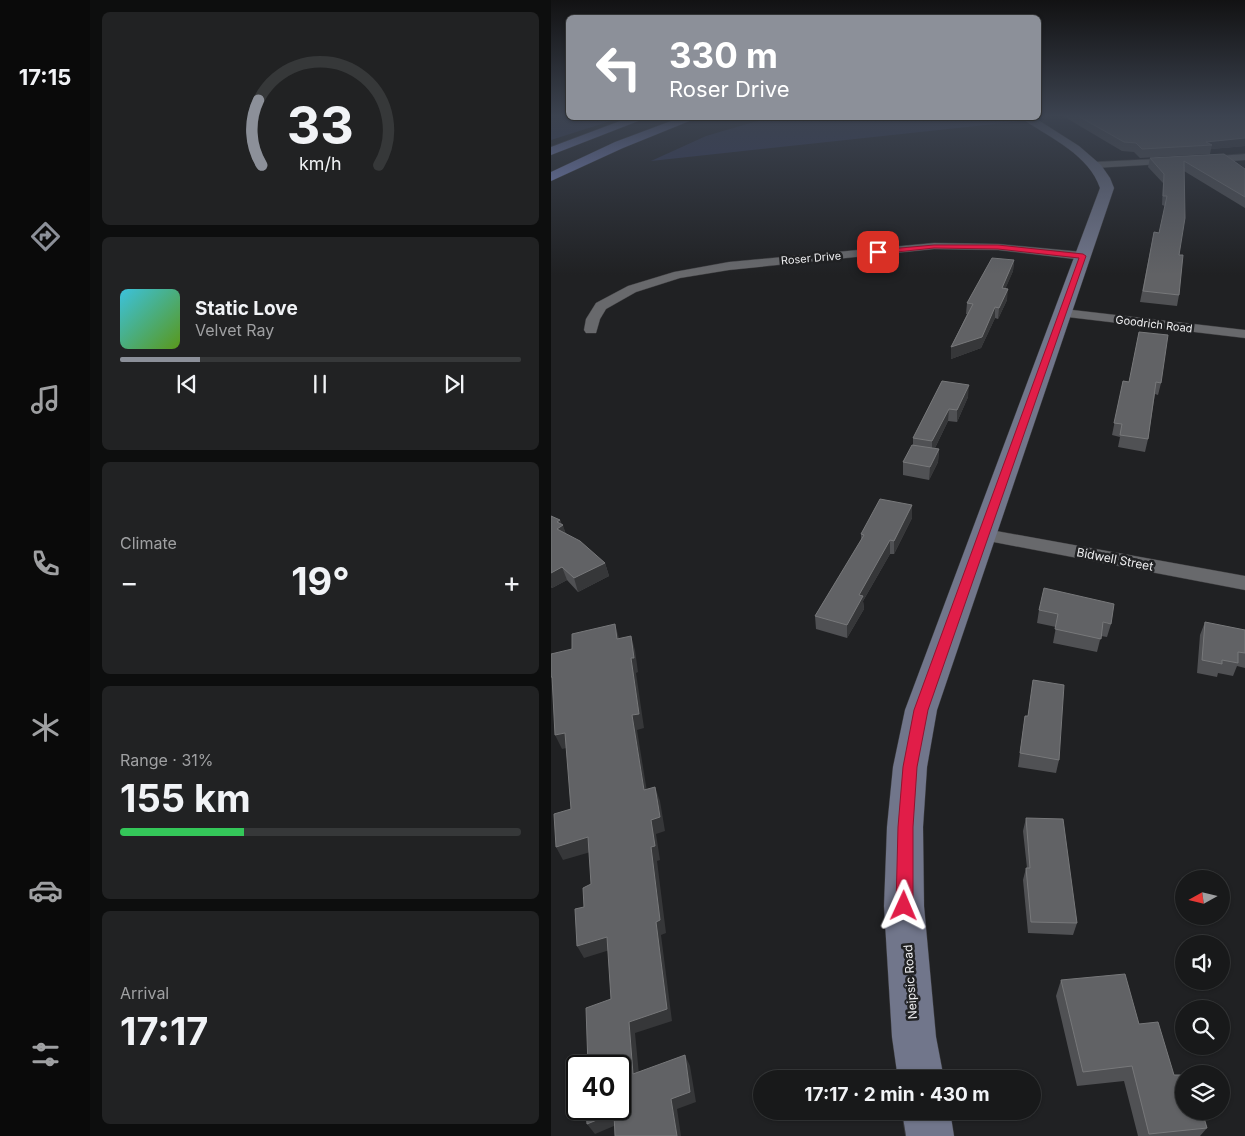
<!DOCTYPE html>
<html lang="en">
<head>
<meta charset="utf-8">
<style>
	body { margin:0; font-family:Inter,sans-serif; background:#212223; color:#f1f3f6; height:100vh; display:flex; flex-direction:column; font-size:19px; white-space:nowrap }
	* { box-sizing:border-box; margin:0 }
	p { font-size:16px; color:#9fa0a2 }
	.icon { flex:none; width:28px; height:28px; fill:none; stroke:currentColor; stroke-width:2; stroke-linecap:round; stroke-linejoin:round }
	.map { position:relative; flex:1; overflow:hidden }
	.drawer { display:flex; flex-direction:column; gap:12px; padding:12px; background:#0d0e0e; width:461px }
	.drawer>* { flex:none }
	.guide { position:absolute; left:15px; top:15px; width:475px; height:105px; border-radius:8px; box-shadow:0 1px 4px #0004,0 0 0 1px #363839; background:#8c9099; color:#fff; overflow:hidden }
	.needle { width:32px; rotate:262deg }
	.buttons { position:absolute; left:624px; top:870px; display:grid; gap:10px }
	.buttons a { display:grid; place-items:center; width:55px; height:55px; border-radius:50%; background:#18191a; box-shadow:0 1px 4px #0004,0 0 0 1px #363839; font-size:25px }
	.speed { position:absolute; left:15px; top:1055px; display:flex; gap:10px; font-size:25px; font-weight:700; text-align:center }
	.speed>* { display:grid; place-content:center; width:65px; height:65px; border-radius:50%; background:#18191a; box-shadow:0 1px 4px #0004,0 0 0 1px #363839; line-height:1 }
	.speed .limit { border:2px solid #111; border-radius:8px; background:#fff; color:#111 }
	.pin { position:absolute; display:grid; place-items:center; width:42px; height:42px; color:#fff; margin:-21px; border-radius:10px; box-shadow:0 2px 8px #0006 }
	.me { position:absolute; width:55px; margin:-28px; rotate:1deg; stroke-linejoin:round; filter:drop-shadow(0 0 4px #0008) }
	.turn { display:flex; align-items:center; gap:18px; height:105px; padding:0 20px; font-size:22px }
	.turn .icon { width:65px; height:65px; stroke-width:2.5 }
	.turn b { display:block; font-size:35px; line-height:42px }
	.big { font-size:38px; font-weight:700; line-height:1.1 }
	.drawer .widget { flex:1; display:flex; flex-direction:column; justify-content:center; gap:8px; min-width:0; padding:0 18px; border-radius:8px; background:#212223 }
	.drawer .dial { align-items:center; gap:0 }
	.dial svg { height:130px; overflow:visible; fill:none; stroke:#363839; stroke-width:7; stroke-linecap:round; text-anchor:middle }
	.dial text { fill:#f1f3f6; stroke:none }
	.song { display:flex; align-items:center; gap:15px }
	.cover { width:60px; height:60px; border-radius:8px; background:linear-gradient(135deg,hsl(190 70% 55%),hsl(90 70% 35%)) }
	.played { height:5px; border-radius:2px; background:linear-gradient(90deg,#8c9099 20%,#363839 20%) }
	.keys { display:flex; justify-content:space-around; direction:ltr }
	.heat { display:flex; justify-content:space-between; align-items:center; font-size:28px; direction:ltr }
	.charge { height:8px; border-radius:4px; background:linear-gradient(90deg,#34c759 31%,#363839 0) }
	.trip { position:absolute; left:202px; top:1070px; width:288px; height:50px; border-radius:25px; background:#18191a; box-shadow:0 1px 4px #0004,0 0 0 1px #363839; font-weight:700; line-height:50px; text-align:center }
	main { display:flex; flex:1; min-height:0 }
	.tabs { display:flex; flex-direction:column; width:90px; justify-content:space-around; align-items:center; background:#0a0a0a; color:#9fa0a2 }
	.tabs .icon { width:35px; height:35px }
	.tabs .selected { color:#8c9099 }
	.tabs b { font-size:22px; color:#f1f3f6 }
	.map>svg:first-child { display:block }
	.green { fill:#343a5f }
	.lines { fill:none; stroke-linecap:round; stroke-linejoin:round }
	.street-casing { stroke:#3c3c3e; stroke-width:1 }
	.secondary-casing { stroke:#3c3c3e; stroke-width:1 }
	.highway-casing { stroke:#3c3c3e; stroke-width:1 }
	.street { fill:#68696c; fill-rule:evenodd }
	.secondary { fill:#71768b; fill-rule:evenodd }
	.highway { fill:#8793d4; fill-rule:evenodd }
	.wall { fill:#505154 }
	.shaded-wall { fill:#363739 }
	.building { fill:#616265; stroke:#77787a }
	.route { fill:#e11d48; stroke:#92132f }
	.labels { text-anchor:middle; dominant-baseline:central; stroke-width:5; stroke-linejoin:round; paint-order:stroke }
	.far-street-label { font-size:11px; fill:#eeeef0; stroke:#202123 }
	.street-label { font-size:12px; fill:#eeeef0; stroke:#202123 }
</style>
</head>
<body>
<main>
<nav class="tabs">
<b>17:15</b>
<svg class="icon selected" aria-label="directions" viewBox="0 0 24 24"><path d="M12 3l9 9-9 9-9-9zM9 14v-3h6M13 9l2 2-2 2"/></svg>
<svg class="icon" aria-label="music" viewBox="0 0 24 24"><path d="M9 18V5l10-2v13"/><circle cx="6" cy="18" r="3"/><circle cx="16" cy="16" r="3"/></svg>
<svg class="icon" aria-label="phone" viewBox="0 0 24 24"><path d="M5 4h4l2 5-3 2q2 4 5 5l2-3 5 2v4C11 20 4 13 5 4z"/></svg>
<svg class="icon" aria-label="climate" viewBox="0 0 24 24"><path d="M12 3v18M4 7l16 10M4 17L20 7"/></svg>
<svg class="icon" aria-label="car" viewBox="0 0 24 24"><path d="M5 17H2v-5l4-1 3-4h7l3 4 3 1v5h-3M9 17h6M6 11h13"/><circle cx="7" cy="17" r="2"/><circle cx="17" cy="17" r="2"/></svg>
<svg class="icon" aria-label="filters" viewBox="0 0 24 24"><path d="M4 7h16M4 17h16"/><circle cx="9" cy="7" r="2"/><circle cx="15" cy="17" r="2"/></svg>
</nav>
<section class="drawer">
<div class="widget dial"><svg viewBox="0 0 100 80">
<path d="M14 69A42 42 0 1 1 86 69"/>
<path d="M14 69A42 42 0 0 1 12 29" stroke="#8c9099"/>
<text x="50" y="56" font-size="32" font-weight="700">33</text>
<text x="50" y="72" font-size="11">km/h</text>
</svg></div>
<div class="widget">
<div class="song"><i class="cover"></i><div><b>Static Love</b><p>Velvet Ray</p></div></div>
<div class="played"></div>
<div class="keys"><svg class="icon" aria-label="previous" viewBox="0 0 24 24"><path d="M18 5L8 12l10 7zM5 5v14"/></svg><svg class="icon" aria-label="pause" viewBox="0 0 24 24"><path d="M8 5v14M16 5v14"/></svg><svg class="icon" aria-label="next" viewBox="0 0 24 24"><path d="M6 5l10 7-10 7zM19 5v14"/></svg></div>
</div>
<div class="widget"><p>Climate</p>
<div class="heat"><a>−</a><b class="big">19°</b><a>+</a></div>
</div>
<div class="widget"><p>Range · 31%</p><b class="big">155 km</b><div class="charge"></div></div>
<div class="widget"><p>Arrival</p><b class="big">17:17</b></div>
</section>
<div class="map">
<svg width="694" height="1136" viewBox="0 0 694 1136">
	<rect width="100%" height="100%" fill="#202123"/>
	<g class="green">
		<polygon points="0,116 17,116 18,118 69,118 0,140"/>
		<polygon points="216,118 467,118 472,121 100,161 155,136"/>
	</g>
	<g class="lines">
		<defs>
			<g id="street">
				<polygon points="488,116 496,116 492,118 485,118"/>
				<polygon points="694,154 694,160 653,163 648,160 653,157"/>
				<polygon points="624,158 627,159 627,163 544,168 539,165 544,162"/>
				<polygon points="383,243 447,244 532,252 538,256 532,260 447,250 383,249 178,270 129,278 85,292 55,309 49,319 45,333 35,333 33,330 35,319 45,303 77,286 123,272 178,262"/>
				<polygon points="513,309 694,330 694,338 508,316 506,313"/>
				<polygon points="434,529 694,576 694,590 427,539 424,535 427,531"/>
			</g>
			<g id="secondary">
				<path d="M472,118H484L528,146L550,165L559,178L563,188L386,710L376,767L372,827L373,906L385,1037L393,1079H347L341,1037L333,906L336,827L342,767L354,710L549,188C539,156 500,138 473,120Z"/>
				<polygon points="351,1111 399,1111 403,1136 355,1136"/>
			</g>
			<g id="highway">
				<polygon points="77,118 92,118 90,120 0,155 0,147"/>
				<polygon points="128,118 143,118 141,120 72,148 0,181 0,172 64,142"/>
			</g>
		</defs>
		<use href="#street" class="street-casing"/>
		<use href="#secondary" class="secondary-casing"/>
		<use href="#highway" class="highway-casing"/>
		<use href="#street" class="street"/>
		<use href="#secondary" class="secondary"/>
		<use href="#highway" class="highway"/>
	</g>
	<g class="wall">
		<polygon points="512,116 694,116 694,146 660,149 659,154 589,158 583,152 571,151"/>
		<polygon points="673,154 694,169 694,208 633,171 628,255 628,295 626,306 589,302 603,232 608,233 614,206 611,205 612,183 597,167 599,158"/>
		<polygon points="463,260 462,271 454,289 456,300 447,319 444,318 430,348 400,359 400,347 416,314 415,314 416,303"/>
		<polygon points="588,332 610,383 607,395 604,394 597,439 594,452 567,447 569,437 561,435 572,381 578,382"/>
		<polygon points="391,381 417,397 406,422 397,421 384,448 388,449 387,462 378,480 352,475 352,462 362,445 362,438"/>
		<polygon points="361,505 361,518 343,554 339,554 312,601 313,609 296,638 265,629 264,616 310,541 310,534"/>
		<polygon points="0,516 9,520 15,534 54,563 58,576 27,592 16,580 1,588 0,587"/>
		<polygon points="488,610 560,624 556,637 550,636 546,652 502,643 505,627 486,623"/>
		<polygon points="654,622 694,630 694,668 686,666 682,676 667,673 666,677 646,673 649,635"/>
		<polygon points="474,716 508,760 505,773 467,767"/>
		<polygon points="475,818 526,923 522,935 477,933 472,880 475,868 476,868 472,831"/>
		<polygon points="510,980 588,1024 656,1128 649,1136 587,1136 573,1081 526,1086 505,996"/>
	</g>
	<g class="shaded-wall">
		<polygon points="694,138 694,146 660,149 661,145 655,142"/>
		<polygon points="463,260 462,271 450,299 451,288"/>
		<polygon points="457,289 456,300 447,319 448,308"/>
		<polygon points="444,307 444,318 430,348 400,359 400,347"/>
		<polygon points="418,385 417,397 406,422 406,410"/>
		<polygon points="398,409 397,421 381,454 381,441"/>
		<polygon points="388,449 387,462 378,480 379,467"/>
		<polygon points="361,505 361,518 343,554 343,541"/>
		<polygon points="9,520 11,526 12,525 16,538 6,529 6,522"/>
		<polygon points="339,540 339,554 312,601 313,609 296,638 296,625 308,595"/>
		<polygon points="54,563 58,576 27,592 23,578"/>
		<polygon points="11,567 16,580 1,588 0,586 0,573"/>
		<polygon points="64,624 68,638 66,639"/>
		<polygon points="80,636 84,650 87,672 85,673 93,728 86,730 98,804 93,790 81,715"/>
		<polygon points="14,733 20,747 11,749 4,735"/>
		<polygon points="104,787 109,801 114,831 105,834 109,860 106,861 115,933 110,935 121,1021 84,1033 89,1085 82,1074 78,1022 105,922 100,847 100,820"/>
		<polygon points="37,837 43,851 12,860 5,847"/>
		<polygon points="56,937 62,949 33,958 26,946"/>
		<polygon points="134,1055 139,1066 145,1102 126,1109 130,1136 126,1136 120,1099"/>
		<polygon points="63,1113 70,1123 44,1134 36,1124"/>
	</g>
	<g class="building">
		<polygon points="527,116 694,116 694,138 655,142 661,145 591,149 585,143 573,142"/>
		<polygon points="673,154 694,169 694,197 633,161 634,218 628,255 632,255 628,295 592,291 603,232 608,233 616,196 612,196 613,174 599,158"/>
		<polygon points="441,258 463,260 451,288 457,289 448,308 444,307 431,337 400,347 422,304 416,303"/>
		<polygon points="588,332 617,335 610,383 605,382 597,439 569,435 571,424 563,423 572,381 578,382"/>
		<polygon points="391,381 418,385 406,410 398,409 381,441 362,438"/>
		<polygon points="361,445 388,449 379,467 352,462"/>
		<polygon points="329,499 361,505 343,541 339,540 308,595 312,596 296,625 264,616 313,535 310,534"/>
		<polygon points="0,516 9,520 6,522 12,525 6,529 29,541 54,563 23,578 11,567 0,573"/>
		<polygon points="493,588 563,604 560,624 552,622 550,639 504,629 507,614 488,610"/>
		<polygon points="654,622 694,630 694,653 687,652 687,663 671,660 671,664 651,660"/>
		<polygon points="64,624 66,639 80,636 83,658 80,658 88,714 81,715 93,790 104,787 109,817 100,820 104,846 100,847 109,920 105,922 116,1009 78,1022 82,1074 134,1055 139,1092 120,1099 126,1136 64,1136 63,1113 36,1124 35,1109 69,1109 69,1066 37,1066 35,1008 60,999 56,937 26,946 24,909 33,907 32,888 40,884 37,837 5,847 3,814 20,809 14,733 4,735 1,677 0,677 0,654 21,649 21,634"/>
		<polygon points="482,680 513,685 508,760 469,753 474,716 477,716"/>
		<polygon points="475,818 512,819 526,923 480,922 475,868 479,868"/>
		<polygon points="574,974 588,1024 607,1022 623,1075 632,1075 632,1111 651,1111 656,1128 598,1134 581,1066 532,1072 510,980"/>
	</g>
	<linearGradient id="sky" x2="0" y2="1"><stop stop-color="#121213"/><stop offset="0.42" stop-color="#3c4350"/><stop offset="1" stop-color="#3c4350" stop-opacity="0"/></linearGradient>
	<rect width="694" height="275" fill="url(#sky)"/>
	<polygon class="route" points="383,245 447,245 532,254 535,256 377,710 366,767 362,827 362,906 359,912 353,914 348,912 345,906 347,827 352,767 363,710 528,258 447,249 383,248 327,254 324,252 327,250"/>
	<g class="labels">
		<g class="far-street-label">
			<text transform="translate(260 258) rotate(-5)">Roser Drive</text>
			<text transform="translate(603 324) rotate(7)">Goodrich Road</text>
		</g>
		<g class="street-label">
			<text transform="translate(564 559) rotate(11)">Bidwell Street</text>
			<text transform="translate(359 982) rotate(-94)">Neipsic Road</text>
		</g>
	</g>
</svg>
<div class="buttons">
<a><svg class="needle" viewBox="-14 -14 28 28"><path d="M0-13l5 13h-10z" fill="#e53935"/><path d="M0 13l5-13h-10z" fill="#9fa0a2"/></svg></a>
<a><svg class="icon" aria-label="sound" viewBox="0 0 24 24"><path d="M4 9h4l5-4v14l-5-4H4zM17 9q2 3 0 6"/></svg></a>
<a><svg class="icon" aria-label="search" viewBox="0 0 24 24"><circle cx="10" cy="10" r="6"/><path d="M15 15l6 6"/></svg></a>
<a><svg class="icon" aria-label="layers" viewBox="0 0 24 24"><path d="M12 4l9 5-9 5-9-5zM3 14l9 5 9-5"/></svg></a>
</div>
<div class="speed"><div class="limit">40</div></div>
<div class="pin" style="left:327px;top:252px;background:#d93025"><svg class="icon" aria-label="arrive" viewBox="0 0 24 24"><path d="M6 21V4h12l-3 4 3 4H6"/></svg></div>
<svg class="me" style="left:353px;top:906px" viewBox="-20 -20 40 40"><path d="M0-17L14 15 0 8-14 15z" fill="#e11d48" stroke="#fff" stroke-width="4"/></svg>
<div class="trip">17:17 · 2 min · 430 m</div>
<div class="guide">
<div class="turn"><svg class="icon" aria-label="left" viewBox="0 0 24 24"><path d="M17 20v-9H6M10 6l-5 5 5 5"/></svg><div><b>330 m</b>Roser Drive</div></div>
</div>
</div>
</main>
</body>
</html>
